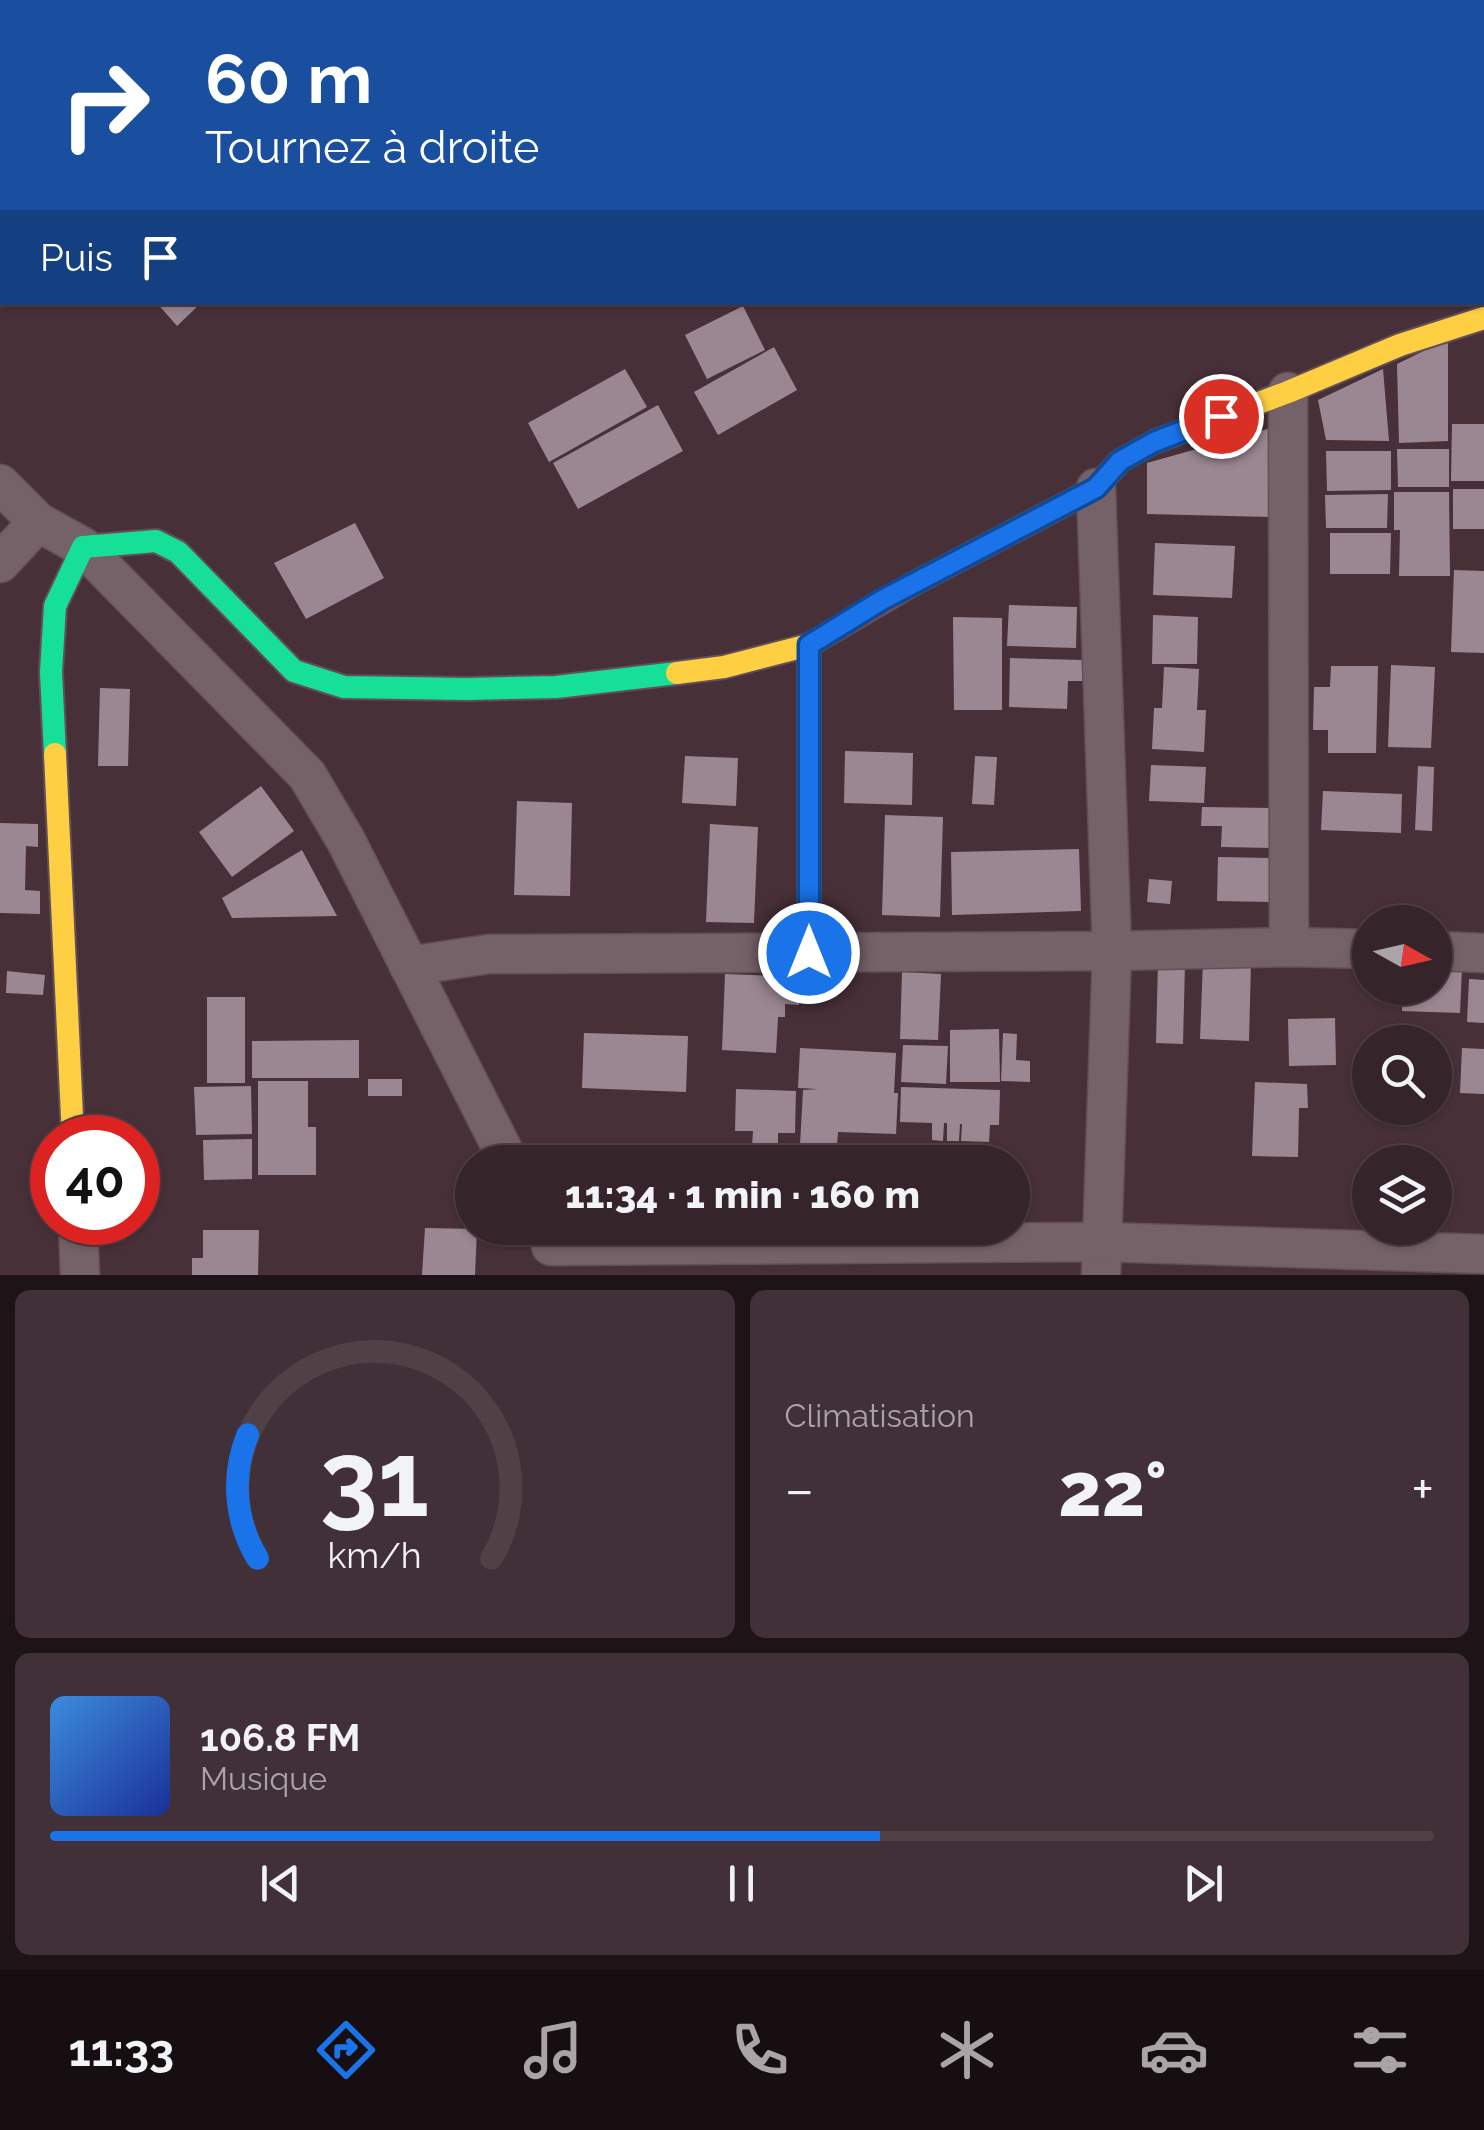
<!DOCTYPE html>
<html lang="fr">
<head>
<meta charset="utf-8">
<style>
	body { margin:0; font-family:Raleway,sans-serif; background:#413037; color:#f1f3f6; height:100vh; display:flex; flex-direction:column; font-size:38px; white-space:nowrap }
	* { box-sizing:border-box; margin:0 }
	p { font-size:32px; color:#aaa4a9 }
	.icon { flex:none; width:55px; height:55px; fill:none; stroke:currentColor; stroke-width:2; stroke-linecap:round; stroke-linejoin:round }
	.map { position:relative; height:1275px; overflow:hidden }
	.drawer { display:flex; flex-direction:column; gap:15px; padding:15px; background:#1e1418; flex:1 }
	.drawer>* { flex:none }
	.top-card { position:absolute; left:0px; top:0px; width:1485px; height:305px; box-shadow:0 2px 8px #0004,0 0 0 2px #504147; background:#1a4fa0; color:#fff; overflow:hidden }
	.needle { width:65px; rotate:98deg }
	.controls { position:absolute; left:1352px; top:905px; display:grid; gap:20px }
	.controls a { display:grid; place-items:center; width:100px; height:100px; border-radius:50%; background:#36242b; box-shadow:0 2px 8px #0004,0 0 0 2px #504147; font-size:50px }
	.speed { position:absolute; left:30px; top:1115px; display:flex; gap:20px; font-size:50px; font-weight:700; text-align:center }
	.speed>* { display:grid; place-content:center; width:130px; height:130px; border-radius:50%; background:#36242b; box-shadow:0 2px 8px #0004,0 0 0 2px #504147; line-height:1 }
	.speed .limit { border:15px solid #d22; background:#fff; color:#111 }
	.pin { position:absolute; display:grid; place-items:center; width:85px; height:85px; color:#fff; margin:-42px; border:5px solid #fff; border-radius:50%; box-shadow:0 2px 10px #0007 }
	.me { position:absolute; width:110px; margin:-55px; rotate:0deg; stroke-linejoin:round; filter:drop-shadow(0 0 8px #0008) }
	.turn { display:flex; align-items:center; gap:35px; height:210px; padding:0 40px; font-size:45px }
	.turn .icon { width:130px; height:130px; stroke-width:2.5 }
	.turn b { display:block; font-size:70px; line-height:85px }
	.then { display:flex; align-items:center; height:95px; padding:0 40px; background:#0003; gap:20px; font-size:38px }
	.big { font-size:75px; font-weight:800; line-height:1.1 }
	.drawer .widget { flex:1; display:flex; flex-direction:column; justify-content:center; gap:15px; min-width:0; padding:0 35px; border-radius:15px; background:#413037 }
	.drawer .dial { align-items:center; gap:0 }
	.dial svg { height:260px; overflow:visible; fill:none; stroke:#504147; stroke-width:7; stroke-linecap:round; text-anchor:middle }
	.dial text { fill:#f1f3f6; stroke:none }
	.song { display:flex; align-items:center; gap:30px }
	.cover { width:120px; height:120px; border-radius:15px; background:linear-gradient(135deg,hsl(210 70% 55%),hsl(230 70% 35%)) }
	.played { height:10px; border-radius:5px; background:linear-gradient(90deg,#1a73e8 60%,#504147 60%) }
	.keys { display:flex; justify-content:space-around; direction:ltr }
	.heat { display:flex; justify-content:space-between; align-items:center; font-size:55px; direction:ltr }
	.drawer .tiles { flex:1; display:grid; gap:15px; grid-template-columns:1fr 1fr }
	.widget:last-child { grid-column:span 2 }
	.trip { position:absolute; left:455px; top:1145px; width:575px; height:100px; border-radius:50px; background:#36242b; box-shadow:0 2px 8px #0004,0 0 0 2px #504147; font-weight:800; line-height:100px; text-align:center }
	.dock { display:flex; height:160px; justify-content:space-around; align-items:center; background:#160e11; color:#aaa4a9 }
	.dock .icon { width:70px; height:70px }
	.dock .selected { color:#1a73e8 }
	.dock b { font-size:45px; color:#f1f3f6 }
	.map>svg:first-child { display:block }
	.building { fill:#9b8792 }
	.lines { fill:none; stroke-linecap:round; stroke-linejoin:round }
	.street-casing { stroke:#624f57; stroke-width:41 }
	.fast-casing { stroke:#624f57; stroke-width:26 }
	.slow-casing { stroke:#624f57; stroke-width:26 }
	.jam-casing { stroke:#624f57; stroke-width:26 }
	.street { stroke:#756269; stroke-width:38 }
	.fast { stroke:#16e098; stroke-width:22 }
	.slow { stroke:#ffcf43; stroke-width:22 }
	.jam { stroke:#f24e42; stroke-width:22 }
	.route-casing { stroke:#114b97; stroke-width:25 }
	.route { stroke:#1a73e8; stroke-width:18 }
</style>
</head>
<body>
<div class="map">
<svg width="1484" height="1275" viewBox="0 0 1484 1275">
	<rect width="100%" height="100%" fill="#483039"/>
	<g class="building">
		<polygon points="156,302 202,302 177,326"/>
		<polygon points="743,306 765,350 707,379 685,335"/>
		<polygon points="1448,339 1448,441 1399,443 1397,364"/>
		<polygon points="774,347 797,390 718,435 694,392"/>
		<polygon points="625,369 647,407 549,462 528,423"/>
		<polygon points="1383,369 1389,441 1326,440 1318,400"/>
		<polygon points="658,405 683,451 578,509 553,463"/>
		<polygon points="1452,424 1484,424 1484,481 1451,481"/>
		<polygon points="1271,428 1271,517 1147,514 1147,463"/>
		<polygon points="1397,449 1449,449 1449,487 1398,487"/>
		<polygon points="1326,451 1391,451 1391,490 1327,491"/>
		<rect x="1453" y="489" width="31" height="40"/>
		<polygon points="1394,492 1449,492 1450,576 1399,576 1400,530 1394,530"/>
		<polygon points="1388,494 1387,528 1326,528 1325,495"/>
		<polygon points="355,523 384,578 306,619 274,563"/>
		<polygon points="1330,533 1391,533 1390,574 1330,574"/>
		<polygon points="1155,543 1235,546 1232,598 1153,595"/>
		<polygon points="1454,570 1484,571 1484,653 1451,652"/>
		<polygon points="1009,605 1077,607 1076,648 1007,646"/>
		<polygon points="1153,615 1198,617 1197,664 1152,664"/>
		<polygon points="953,617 1002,618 1002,710 954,710"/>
		<polygon points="1010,658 1082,660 1082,681 1068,681 1067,709 1009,707"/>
		<polygon points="1391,665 1435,667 1431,748 1388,747"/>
		<polygon points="1331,666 1378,666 1376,753 1328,753 1328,730 1313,730 1314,687 1330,687"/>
		<polygon points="1164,667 1199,669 1197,710 1206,710 1204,752 1152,749 1154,708 1162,708"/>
		<polygon points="100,688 130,689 128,766 98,766"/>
		<polygon points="845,751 913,753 912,805 844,803"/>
		<polygon points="685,756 738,758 736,806 682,803"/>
		<polygon points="975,756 997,757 994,805 972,804"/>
		<polygon points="1151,765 1206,767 1204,803 1149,801"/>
		<polygon points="1418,766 1434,767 1432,831 1415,830"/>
		<polygon points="261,786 294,831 232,877 199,832"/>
		<polygon points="1323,791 1402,794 1401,833 1321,830"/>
		<polygon points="517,801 572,803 570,896 514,895"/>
		<polygon points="1202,807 1274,808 1274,848 1221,847 1222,826 1201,826"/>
		<polygon points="885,815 943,817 940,917 882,915"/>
		<polygon points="0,823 38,824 38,847 26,846 25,890 40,891 40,914 0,913"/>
		<polygon points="710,824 758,827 754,923 706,922"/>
		<polygon points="1079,849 1081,911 952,915 951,852"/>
		<polygon points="302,850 337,916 232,918 222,898"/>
		<polygon points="1218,857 1276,858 1276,902 1217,901"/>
		<polygon points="1149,879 1172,881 1170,904 1147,902"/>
		<polygon points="1203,960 1251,962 1249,1041 1200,1039"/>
		<polygon points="1158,962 1185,963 1183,1044 1156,1043"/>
		<polygon points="1435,967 1462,968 1460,1013 1402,1011 1403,988 1435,988"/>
		<polygon points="7,971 45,975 43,995 6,993"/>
		<polygon points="902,972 941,974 938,1040 900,1039"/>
		<polygon points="725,974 799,977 799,1005 785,1004 785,1017 778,1017 776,1053 722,1050"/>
		<polygon points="1469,979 1484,980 1484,1023 1467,1022"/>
		<rect x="207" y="997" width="38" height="86"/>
		<polygon points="1335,1018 1336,1065 1289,1066 1288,1019"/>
		<polygon points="999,1029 1000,1082 950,1082 950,1030"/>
		<polygon points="584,1033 688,1036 686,1092 582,1088"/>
		<polygon points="1003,1033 1017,1034 1016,1060 1030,1061 1030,1082 1001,1081"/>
		<polygon points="359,1040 359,1078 252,1078 252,1041"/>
		<polygon points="903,1045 948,1046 946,1084 901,1082"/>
		<polygon points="800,1048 896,1053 894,1093 898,1093 896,1134 838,1132 837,1146 800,1145 803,1090 818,1089 798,1088"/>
		<polygon points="1462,1048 1484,1049 1484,1094 1460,1093"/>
		<rect x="368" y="1079" width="34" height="17"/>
		<polygon points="258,1081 308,1081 308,1127 316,1127 316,1175 258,1175"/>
		<polygon points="1255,1082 1307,1084 1308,1108 1299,1108 1298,1157 1252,1156"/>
		<polygon points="251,1086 252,1134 196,1135 194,1087"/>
		<polygon points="901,1087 1000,1090 999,1125 990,1125 989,1142 961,1141 962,1124 960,1124 959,1141 947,1141 947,1123 944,1123 943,1141 932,1140 932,1123 900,1122"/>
		<polygon points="736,1089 796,1091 795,1133 778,1133 778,1147 752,1146 753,1131 735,1131"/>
		<polygon points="252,1139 252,1179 204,1180 203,1140"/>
		<polygon points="425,1228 477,1229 475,1275 422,1275"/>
		<polygon points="203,1230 259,1230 258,1275 192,1275 192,1258 203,1258"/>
	</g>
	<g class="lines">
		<defs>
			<g id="street">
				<polyline points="1288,392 1289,947"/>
				<polyline points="0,484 38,522 83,547 307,775 345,839 509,1162"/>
				<polyline points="1096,488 1112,951 1101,1275"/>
				<polyline points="0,563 38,522"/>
				<polyline points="1435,951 1484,953"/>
				<polyline points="409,966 489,954 1112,951 1289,947 1370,949"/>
				<polyline points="78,1222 80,1275"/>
				<polyline points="551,1246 1102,1242 1484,1254"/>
			</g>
			<polyline id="fast" points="55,754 51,672 55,606 83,547 156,541 178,552 294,671 344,687 467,689 556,687 677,673"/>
			<g id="slow">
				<polyline points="913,584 1096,488 1120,461 1154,442 1288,392 1400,345 1484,318"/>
				<polyline points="677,673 724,667 809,645"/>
				<polyline points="55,754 73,1138"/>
			</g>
			<polyline id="jam" points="809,953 809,645 913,584"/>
		</defs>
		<use href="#street" class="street-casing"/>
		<use href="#fast" class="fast-casing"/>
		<use href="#slow" class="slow-casing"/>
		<use href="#jam" class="jam-casing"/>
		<use href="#street" class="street"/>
		<use href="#fast" class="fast"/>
		<use href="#slow" class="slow"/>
		<use href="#jam" class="jam"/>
	</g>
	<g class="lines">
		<defs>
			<polyline id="route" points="809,953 809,645 882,600 1096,488 1120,461 1154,442 1221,416"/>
		</defs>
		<use href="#route" class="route-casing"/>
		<use href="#route" class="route"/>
	</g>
</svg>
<div class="controls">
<a><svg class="needle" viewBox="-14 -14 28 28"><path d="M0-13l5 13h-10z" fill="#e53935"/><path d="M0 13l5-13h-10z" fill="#aaa4a9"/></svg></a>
<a><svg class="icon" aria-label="search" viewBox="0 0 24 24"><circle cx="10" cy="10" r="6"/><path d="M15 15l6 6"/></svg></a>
<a><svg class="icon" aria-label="layers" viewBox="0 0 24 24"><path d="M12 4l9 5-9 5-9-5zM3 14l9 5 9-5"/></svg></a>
</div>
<div class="speed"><div class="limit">40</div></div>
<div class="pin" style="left:1221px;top:416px;background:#d93025"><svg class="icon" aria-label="arrive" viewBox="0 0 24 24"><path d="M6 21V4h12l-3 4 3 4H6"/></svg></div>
<svg class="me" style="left:809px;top:953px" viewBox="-20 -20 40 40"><circle r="17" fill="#1a73e8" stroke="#fff" stroke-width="3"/><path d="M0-11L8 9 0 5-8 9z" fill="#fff"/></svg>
<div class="trip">11:34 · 1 min · 160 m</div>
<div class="top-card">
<div class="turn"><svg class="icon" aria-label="right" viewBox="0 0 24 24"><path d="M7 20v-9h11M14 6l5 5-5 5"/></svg><div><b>60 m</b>Tournez à droite</div></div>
<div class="then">Puis<svg class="icon" aria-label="arrive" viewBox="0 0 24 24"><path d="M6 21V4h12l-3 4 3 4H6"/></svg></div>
</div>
</div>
<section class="drawer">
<div class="tiles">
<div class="widget dial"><svg viewBox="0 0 100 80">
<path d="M14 69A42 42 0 1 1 86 69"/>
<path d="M14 69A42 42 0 0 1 11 31" stroke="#1a73e8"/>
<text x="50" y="56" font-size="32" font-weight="700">31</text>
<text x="50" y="72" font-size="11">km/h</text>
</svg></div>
<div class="widget"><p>Climatisation</p>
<div class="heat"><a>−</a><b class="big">22°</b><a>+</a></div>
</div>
<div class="widget">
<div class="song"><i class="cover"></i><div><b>106.8 FM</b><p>Musique</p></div></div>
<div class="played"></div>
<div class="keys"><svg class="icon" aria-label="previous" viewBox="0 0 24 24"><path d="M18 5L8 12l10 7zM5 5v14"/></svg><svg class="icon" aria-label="pause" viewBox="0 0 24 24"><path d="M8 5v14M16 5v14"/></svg><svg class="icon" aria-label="next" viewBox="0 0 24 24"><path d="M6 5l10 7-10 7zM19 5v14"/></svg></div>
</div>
</div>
</section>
<nav class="dock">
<b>11:33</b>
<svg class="icon selected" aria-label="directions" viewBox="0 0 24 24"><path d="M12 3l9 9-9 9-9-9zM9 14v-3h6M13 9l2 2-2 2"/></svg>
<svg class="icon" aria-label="music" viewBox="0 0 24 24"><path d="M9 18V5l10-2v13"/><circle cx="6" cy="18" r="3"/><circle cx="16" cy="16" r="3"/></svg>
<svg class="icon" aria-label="phone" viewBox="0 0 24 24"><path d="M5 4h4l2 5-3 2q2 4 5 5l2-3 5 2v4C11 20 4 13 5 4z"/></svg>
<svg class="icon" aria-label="climate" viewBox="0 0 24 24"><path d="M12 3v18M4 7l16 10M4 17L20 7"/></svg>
<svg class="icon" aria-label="car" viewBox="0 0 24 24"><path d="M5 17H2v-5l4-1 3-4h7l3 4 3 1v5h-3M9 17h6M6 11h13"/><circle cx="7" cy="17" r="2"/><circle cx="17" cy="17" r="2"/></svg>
<svg class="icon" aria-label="filters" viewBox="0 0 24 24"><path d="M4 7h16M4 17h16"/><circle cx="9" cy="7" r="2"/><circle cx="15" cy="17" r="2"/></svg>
</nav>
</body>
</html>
